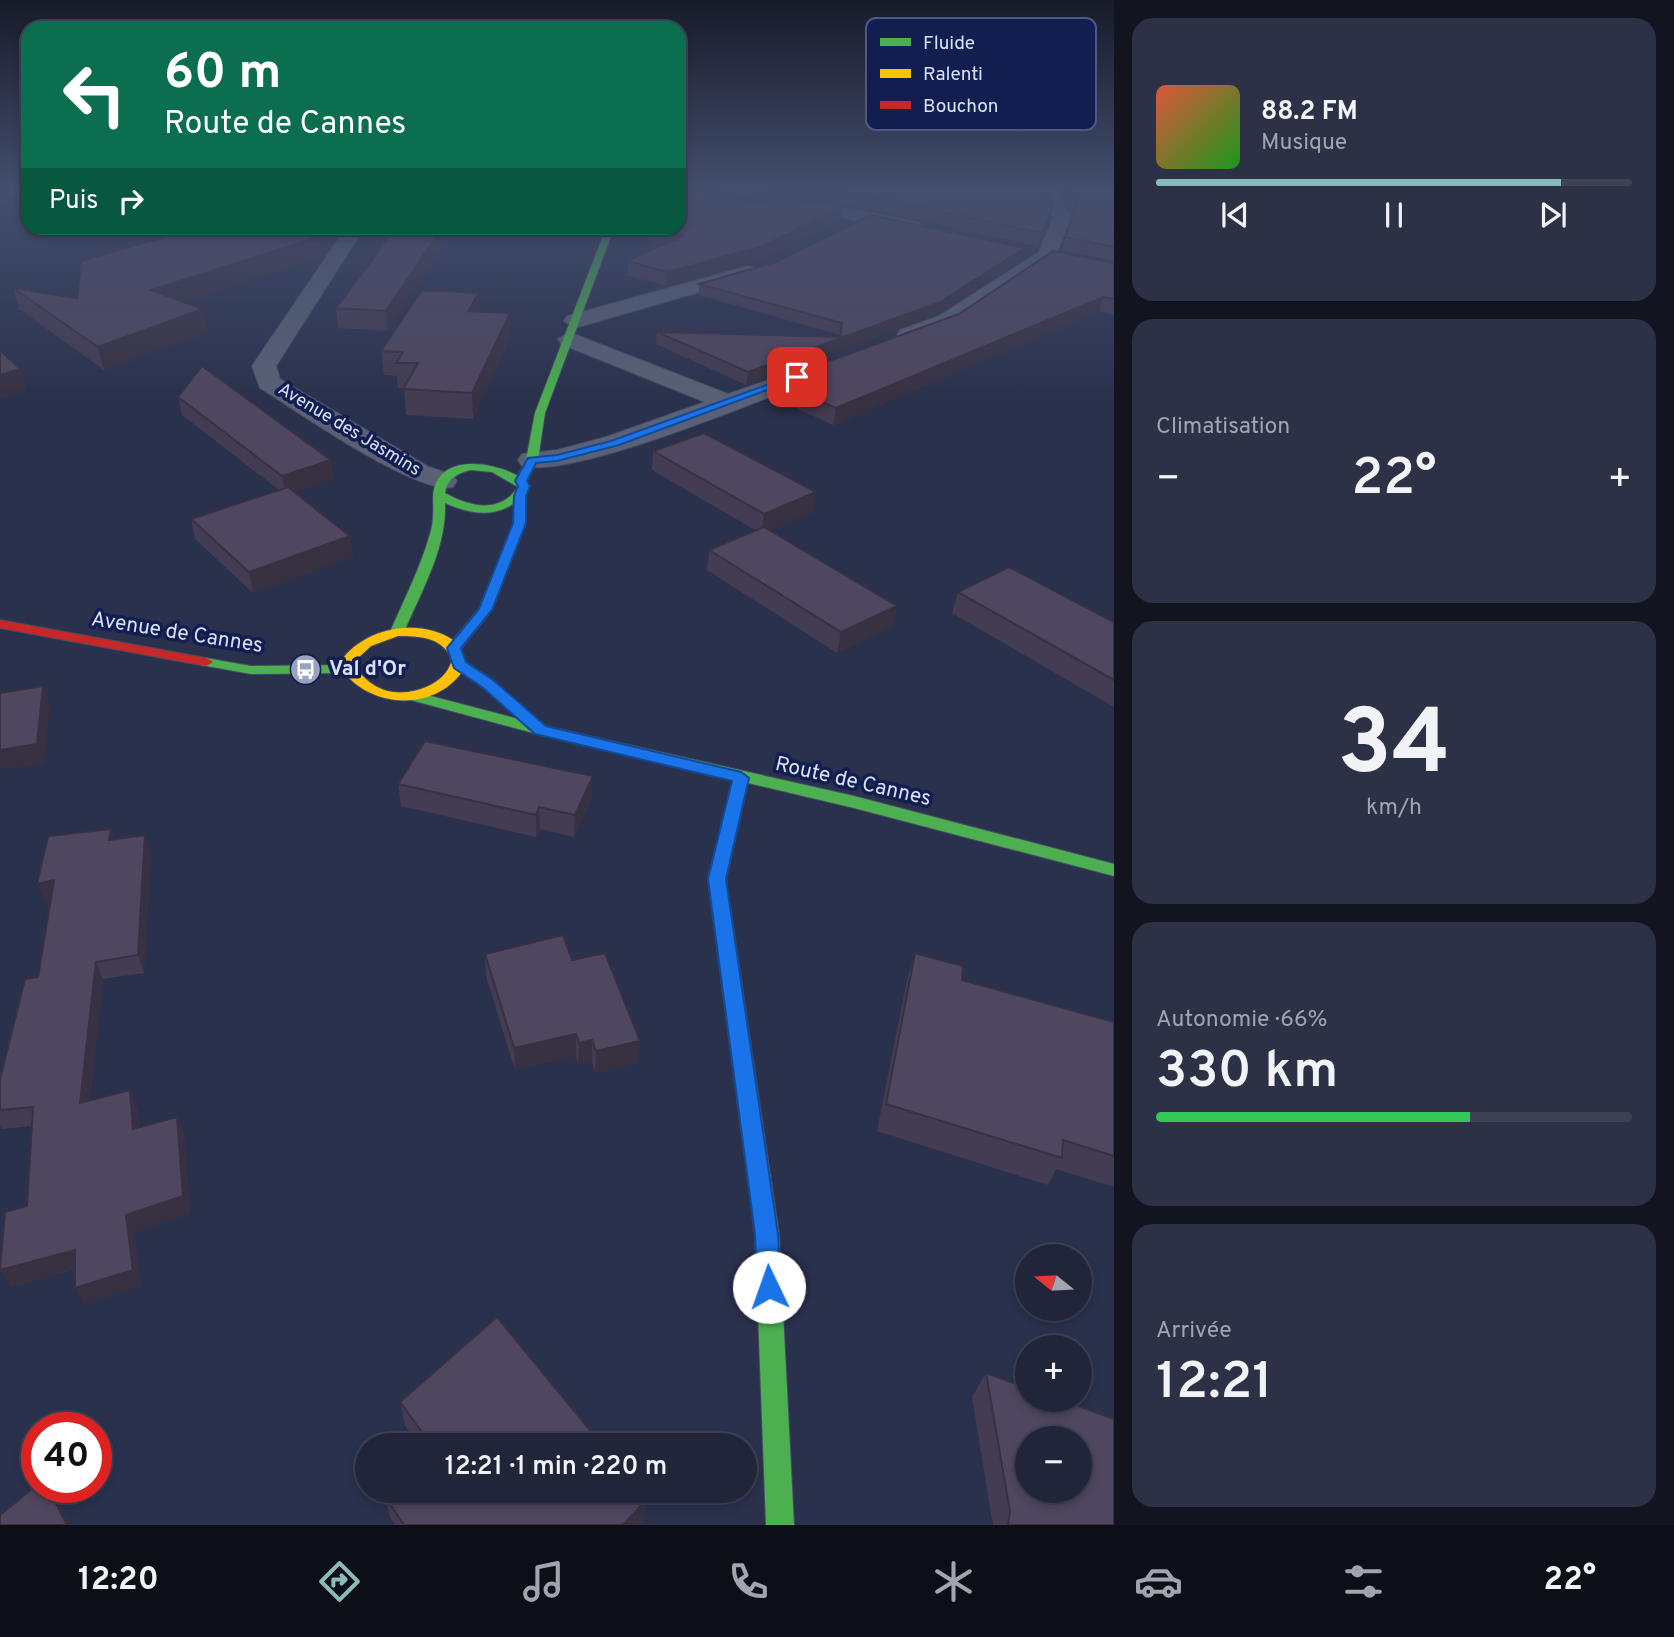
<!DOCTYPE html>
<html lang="fr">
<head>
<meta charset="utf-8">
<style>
	body { margin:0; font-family:Overpass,sans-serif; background:#2d3145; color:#f1f3f6; height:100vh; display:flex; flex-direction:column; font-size:26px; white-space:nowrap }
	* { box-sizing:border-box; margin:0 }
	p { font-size:23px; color:#a2a5af }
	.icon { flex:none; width:38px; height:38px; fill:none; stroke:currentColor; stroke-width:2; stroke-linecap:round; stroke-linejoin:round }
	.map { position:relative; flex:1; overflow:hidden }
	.sheet { display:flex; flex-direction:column; gap:18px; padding:18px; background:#121420; width:560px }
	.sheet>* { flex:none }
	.hud { position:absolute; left:21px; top:21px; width:665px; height:214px; border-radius:21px; box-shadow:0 4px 10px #0003,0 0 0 2px #3d4254; background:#0b6e4f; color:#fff; overflow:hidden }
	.needle { width:46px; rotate:288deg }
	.controls { position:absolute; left:1015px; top:1244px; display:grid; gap:14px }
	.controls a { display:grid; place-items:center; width:77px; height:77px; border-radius:50%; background:#20253a; box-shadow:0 4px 10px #0003,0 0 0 2px #3d4254; font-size:35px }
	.speed { position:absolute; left:21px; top:1412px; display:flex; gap:14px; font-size:35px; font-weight:700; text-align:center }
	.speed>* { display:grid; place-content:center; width:91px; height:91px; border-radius:50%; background:#20253a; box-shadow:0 4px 10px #0003,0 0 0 2px #3d4254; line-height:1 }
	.speed .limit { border:10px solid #d22; background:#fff; color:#111 }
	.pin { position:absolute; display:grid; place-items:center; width:60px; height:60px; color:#fff; margin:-30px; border-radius:14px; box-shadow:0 4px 10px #0006 }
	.me { position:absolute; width:77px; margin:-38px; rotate:357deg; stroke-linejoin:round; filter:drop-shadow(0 0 5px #0008) }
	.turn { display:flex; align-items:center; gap:24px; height:147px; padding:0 28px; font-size:32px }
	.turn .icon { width:91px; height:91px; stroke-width:2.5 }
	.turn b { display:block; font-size:49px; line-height:60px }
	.then { display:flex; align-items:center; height:66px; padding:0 28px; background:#0003; gap:14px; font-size:26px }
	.big { font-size:52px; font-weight:600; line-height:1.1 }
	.sheet .card { flex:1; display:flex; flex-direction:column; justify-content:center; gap:10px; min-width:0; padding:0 24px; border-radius:21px; background:#2d3145 }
	.sheet .dial { align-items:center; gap:0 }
	.dial b { font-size:91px; line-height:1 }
	.song { display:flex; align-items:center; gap:21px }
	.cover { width:84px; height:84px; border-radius:10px; background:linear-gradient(135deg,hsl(10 70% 55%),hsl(120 70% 35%)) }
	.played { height:7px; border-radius:4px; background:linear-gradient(90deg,#8bbbb9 85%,#3d4254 85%) }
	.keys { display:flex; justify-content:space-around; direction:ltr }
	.heat { display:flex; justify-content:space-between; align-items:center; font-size:38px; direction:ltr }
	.charge { height:10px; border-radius:5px; background:linear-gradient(90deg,#34c759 66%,#3d4254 0) }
	.trip { position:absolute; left:355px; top:1433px; width:402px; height:70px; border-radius:35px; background:#20253a; box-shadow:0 4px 10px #0003,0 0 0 2px #3d4254; font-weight:600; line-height:70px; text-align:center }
	.tabs { display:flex; height:112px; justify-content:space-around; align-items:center; background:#0d0f17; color:#a2a5af }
	.tabs .icon { width:49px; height:49px }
	.tabs .active { color:#8bbbb9 }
	.tabs b { font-size:32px; color:#f1f3f6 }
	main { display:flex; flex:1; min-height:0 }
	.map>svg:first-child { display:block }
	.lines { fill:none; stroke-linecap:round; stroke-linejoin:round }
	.street-casing { stroke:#464b62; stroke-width:2 }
	.fast-casing { stroke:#464b62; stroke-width:2 }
	.slow-casing { stroke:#464b62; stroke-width:2 }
	.jam-casing { stroke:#464b62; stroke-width:2 }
	.street { fill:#5a6176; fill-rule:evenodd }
	.fast { fill:#4caf50; fill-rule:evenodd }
	.slow { fill:#ffc107; fill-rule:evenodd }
	.jam { fill:#c62828; fill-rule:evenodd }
	.wall { fill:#443c52 }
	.shaded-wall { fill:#373142 }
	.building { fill:#4f465f; stroke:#373142; stroke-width:2; fill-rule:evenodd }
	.route { fill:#1a73e8; stroke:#114b97; stroke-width:2 }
	.labels { text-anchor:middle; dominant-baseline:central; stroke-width:7; stroke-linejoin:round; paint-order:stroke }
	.far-street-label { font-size:18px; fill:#d8e2fc; stroke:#121e50 }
	.street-label { font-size:21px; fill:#d8e2fc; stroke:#121e50 }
	.poi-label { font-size:21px; font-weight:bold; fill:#d8e2fc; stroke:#121e50; text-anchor:start }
	.key { fill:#121e50; stroke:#4d5984; stroke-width:2 }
	.key-label { font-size:19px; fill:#d8e2fc }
</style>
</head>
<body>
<main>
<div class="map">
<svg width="1114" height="1525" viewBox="0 0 1114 1525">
	<rect width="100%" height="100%" fill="#2a314d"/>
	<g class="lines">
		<defs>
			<g id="street">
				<polygon points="1040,188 1056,188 1071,218 1054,259 955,326 916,340 900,340 897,335 900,330 939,316 1039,252 1053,218"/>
				<polygon points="817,202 917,222 926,228 917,234 811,211 808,207 811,203"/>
				<path d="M346,228H364L276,366L280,379L429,467L453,475L457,481L453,487C417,496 296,410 260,388L252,366Z"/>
				<polygon points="748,266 755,268 758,272 755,276 575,328 564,321 567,316"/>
				<path d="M569,332L728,394L823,361L831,363L835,368L831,373C772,395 576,479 522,466L518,460L522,454L557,450L606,437L705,402L561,344L558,339Z"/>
			</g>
			<g id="fast">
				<path d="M606,228H614L545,413L538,460L526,482L530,486C509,518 478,518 445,503C447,548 421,592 404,632L402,635H392L390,632C402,604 416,577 426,547C429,537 433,527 433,516C434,507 432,498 434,489C443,453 495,463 518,476L526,460L535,413ZM471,470L492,472L518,487C500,514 470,507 445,493C447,479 457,473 471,470Z"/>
				<polygon points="206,658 251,666 348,665 355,669 348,673 251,674 201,665 199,662 201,659"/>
				<polygon points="412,691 541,725 854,796 1114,864 1114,876 854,808 748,783 726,879 779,1234 794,1525 766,1525 755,1234 708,879 733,779 541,735 407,699 405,696 407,693"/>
			</g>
			<path id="slow" d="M520,493L526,496V523L492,610L461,649L466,662L493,681L539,721L542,724L539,727H529L483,687L462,672C433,712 371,708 343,671L344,657C369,627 420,618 453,640L479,609L514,523V496ZM398,636C420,636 442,637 452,659C447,686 407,698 384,690C373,686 365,679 357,670L358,658L371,646Z"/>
			<polygon id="jam" points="0,620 206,658 213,662 206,666 0,628"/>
		</defs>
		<use href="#street" class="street-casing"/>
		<use href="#fast" class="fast-casing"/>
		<use href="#slow" class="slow-casing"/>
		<use href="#jam" class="jam-casing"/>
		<use href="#street" class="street"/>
		<use href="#fast" class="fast"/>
		<use href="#slow" class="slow"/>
		<use href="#jam" class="jam"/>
	</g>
	<g class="wall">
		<polygon points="691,188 806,188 805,200 781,204"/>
		<polygon points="817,188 1046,188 1053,205 1050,218 1038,246 832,202 831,191"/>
		<polygon points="1059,188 1114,188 1114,261 1062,250 1073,216"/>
		<polygon points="754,203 794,206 843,207 841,220 758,261 666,286 627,275 628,261 663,245 649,241 650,228"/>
		<polygon points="396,228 454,228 388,331 338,328 336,308"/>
		<polygon points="318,258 184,302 203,309 208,331 104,370 19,309 13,288 77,298"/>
		<polygon points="1022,259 938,314 746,385 656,344 657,332 840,337 840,335 699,295 699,284"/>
		<polygon points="1114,263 1114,315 1099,311 833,425 772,397 774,381"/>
		<polygon points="479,293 479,312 510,337 473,419 406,415 404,388 398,388 397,376 384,375 381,351"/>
		<polygon points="178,397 331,460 333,479 294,492 350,536 353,556 253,593 195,539 191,519 279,490 182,415"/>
		<polygon points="653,451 813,512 770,530 897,606 892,627 837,653 707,570 709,550 755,530 652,470"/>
		<polygon points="958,592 1114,622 1114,707 952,613"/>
		<polygon points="398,784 592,798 574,837 540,829 536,837 401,806"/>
		<polygon points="111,829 115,840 151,853 144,973 103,979 90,1100 137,1107 139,1128 177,1117 184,1134 190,1213 134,1232 141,1286 84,1304 75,1269 11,1287 0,1270 27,1206 32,1126 2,1129 0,1126 0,1079 38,977 51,901 45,902"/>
		<polygon points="915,953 962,980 1114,1022 1114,1187 1056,1169 1048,1185 877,1131 907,980"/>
		<polygon points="485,954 572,960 638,1063 595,1073 592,1062 578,1065 576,1056 515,1070 486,976"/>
		<polygon points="986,1373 1114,1525 993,1525 972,1397"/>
		<polygon points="400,1402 603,1446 419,1446 405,1426"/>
		<polygon points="384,1495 644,1521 640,1525 395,1525 390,1517"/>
	</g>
	<g class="shaded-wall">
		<polygon points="806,188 805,200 781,204 782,191"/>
		<polygon points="1053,205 1050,218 1038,246 1042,233"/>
		<polygon points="843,207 841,220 758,261 666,286 667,272"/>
		<polygon points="318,228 326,228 318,258 156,311 151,290"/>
		<polygon points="442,228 454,228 388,331 386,311"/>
		<polygon points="1025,248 1022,259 938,314 746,385 748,372 940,302"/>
		<polygon points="479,293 480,316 468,311"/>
		<polygon points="1103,297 1099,311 833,425 836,408"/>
		<polygon points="203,309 208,331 104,370 98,347"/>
		<polygon points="510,313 510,337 473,419 472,393"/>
		<polygon points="20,369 27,390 0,399 0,375"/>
		<polygon points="331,460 333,479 286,495 282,476"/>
		<polygon points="816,492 813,512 761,534 764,514"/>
		<polygon points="350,536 353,556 253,593 249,572"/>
		<polygon points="897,606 892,627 837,653 841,632"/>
		<polygon points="43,686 50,705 44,763 0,770 0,750"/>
		<polygon points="593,776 592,798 574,837 575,815"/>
		<polygon points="539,807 540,829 536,837 536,815"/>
		<polygon points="111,829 117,846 109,840"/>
		<polygon points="145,835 151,853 144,973 138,955"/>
		<polygon points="54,880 62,898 45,902 37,884"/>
		<polygon points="96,962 103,979 88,1120 80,1103"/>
		<polygon points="576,1034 576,1056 515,1070 514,1048"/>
		<polygon points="592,1040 592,1062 578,1065 579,1043"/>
		<polygon points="640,1041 638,1063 595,1073 596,1051"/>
		<polygon points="130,1090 137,1107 140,1146 133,1129"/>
		<polygon points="177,1117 184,1134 190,1213 134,1232 141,1286 84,1304 75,1288 126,1215"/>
		<polygon points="75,1250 84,1266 11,1287 0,1270"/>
		<polygon points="48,1488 51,1488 70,1525 67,1525"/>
		<polygon points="647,1499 644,1521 640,1525 623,1525"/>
	</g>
	<g class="building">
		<polygon points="679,188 685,188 754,203 794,206 818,202 843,207 760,247 667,272 628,261 682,236 650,228 679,228"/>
		<polygon points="762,188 806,188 782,191"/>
		<polygon points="834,188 1046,188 1053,205 1042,233 834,189"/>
		<polygon points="1068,188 1114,188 1114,247 1065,237 1077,204"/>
		<polygon points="871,215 1025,248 940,302 748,372 657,332 840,337 842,323 699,284 776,262"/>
		<polygon points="196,228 318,228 315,238 151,290 203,309 98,347 13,288 77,298 81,261"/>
		<polygon points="396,228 442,228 386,311 336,308"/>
		<polygon points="1053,251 1114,263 1114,299 1103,297 836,408 774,381 959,314"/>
		<polygon points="422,290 479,293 468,311 510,313 472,393 403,389 418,363 396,363 403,352 381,351"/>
		<polygon points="0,350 20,369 0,375"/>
		<polygon points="202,366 331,460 282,476 178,397"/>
		<polygon points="704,433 816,492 764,514 653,451"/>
		<polygon points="288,487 350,536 249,572 191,519"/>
		<polygon points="764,527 897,606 841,632 709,550"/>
		<polygon points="1009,567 1114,622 1114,680 958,592"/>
		<polygon points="43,686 37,744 0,750 0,693"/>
		<polygon points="425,741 593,776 575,815 539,807 536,815 398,784"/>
		<polygon points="111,829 109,840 145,835 138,955 96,962 80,1103 130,1090 133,1129 177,1117 183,1196 126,1215 133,1270 75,1288 75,1250 0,1270 5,1212 27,1206 33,1107 0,1110 0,1079 25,979 38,977 54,880 37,884 48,836"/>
		<polygon points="563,935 572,960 605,953 640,1041 596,1051 592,1040 579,1043 576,1034 514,1048 485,954"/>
		<polygon points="915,953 963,966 962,980 1114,1022 1114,1156 1063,1140 1062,1158 886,1104"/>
		<polygon points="497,1317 603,1446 432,1446 400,1402"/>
		<path d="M986,1373L1027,1388V1400H1062L1114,1419V1525H1008L1010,1511ZM1027,1438H1080V1491H1027Z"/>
		<polygon points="37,1485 37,1488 48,1488 67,1525 0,1525 0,1515"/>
		<polygon points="388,1491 640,1491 647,1499 623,1525 404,1525 384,1495"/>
	</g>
	<linearGradient id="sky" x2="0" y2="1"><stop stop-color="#171b2a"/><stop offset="0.47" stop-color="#444e6d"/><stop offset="1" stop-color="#444e6d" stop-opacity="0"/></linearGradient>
	<rect width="1114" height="401" fill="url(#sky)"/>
	<polygon class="route" points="794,375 802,377 619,445 557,461 536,463 527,481 530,486 526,496 526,523 492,610 461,648 466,662 493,680 546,726 741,772 749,778 726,879 778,1234 781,1287 778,1296 769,1299 761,1296 757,1287 755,1234 708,879 732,781 535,734 482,687 454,668 447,648 479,609 513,523 514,496 518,486 515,481 528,458 557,455 611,441"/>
	<defs>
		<symbol id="bus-disc" viewBox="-11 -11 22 22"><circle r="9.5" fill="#9ba4bf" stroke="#121e50"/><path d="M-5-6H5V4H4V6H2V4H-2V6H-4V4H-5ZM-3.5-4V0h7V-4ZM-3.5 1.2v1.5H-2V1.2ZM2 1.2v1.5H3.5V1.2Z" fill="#fff"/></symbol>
	</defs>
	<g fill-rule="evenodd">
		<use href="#bus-disc" x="288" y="652" width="35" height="35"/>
	</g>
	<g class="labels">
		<g class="far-street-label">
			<text transform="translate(349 430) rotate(31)">Avenue des Jasmins</text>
		</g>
		<g class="street-label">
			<text transform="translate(177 633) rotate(9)">Avenue de Cannes</text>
			<text transform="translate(853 782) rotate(13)">Route de Cannes</text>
		</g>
		<g class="poi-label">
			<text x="329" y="669">Val d'Or</text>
		</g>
	</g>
	<rect x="866" y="18" width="230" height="112" rx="10" class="key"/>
	<rect x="880" y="38" width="31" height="8" fill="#4caf50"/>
	<rect x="880" y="69" width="31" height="9" fill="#ffc107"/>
	<rect x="880" y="101" width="31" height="8" fill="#c62828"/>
	<g class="key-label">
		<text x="923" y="49">Fluide</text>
		<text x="923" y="80">Ralenti</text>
		<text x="923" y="112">Bouchon</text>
	</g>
</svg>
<div class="controls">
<a><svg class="needle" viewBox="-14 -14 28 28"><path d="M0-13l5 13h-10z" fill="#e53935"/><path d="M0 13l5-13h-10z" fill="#a2a5af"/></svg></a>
<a>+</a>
<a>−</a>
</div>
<div class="speed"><div class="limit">40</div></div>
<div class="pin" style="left:797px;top:377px;background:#d93025"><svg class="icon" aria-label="arrive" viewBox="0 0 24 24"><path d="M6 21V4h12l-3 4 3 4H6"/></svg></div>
<svg class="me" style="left:769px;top:1287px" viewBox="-20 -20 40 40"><circle r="19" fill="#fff"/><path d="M0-13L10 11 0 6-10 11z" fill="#1a73e8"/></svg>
<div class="trip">12:21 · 1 min · 220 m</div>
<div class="hud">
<div class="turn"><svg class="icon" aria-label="left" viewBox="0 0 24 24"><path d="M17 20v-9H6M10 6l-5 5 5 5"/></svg><div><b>60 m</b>Route de Cannes</div></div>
<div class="then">Puis<svg class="icon" aria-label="right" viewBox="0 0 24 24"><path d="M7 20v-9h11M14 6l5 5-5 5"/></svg></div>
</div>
</div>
<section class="sheet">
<div class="card">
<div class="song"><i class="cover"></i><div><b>88.2 FM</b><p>Musique</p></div></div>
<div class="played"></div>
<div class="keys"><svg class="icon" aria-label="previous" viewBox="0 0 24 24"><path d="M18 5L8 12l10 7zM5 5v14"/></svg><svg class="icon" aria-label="pause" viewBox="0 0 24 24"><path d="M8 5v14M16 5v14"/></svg><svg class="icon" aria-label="next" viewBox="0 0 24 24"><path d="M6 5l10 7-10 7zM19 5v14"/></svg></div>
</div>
<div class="card"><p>Climatisation</p>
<div class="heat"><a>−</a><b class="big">22°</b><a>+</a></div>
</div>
<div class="card dial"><b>34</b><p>km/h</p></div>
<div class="card"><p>Autonomie · 66%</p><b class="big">330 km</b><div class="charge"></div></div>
<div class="card"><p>Arrivée</p><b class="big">12:21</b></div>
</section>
</main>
<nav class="tabs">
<b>12:20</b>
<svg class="icon active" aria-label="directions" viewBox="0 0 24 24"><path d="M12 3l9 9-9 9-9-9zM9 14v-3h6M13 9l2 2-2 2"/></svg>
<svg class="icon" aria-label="music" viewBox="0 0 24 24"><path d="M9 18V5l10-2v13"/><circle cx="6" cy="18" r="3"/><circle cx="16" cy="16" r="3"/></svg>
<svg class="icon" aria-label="phone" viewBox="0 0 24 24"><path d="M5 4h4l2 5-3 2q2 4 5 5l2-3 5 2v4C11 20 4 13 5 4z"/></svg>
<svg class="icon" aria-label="climate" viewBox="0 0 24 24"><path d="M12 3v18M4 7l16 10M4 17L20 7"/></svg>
<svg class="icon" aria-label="car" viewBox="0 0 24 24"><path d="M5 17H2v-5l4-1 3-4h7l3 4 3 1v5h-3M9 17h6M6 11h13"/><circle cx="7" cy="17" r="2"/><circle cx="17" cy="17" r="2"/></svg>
<svg class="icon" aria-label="filters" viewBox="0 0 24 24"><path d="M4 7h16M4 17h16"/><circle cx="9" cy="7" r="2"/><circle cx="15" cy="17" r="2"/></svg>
<b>22°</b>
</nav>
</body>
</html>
